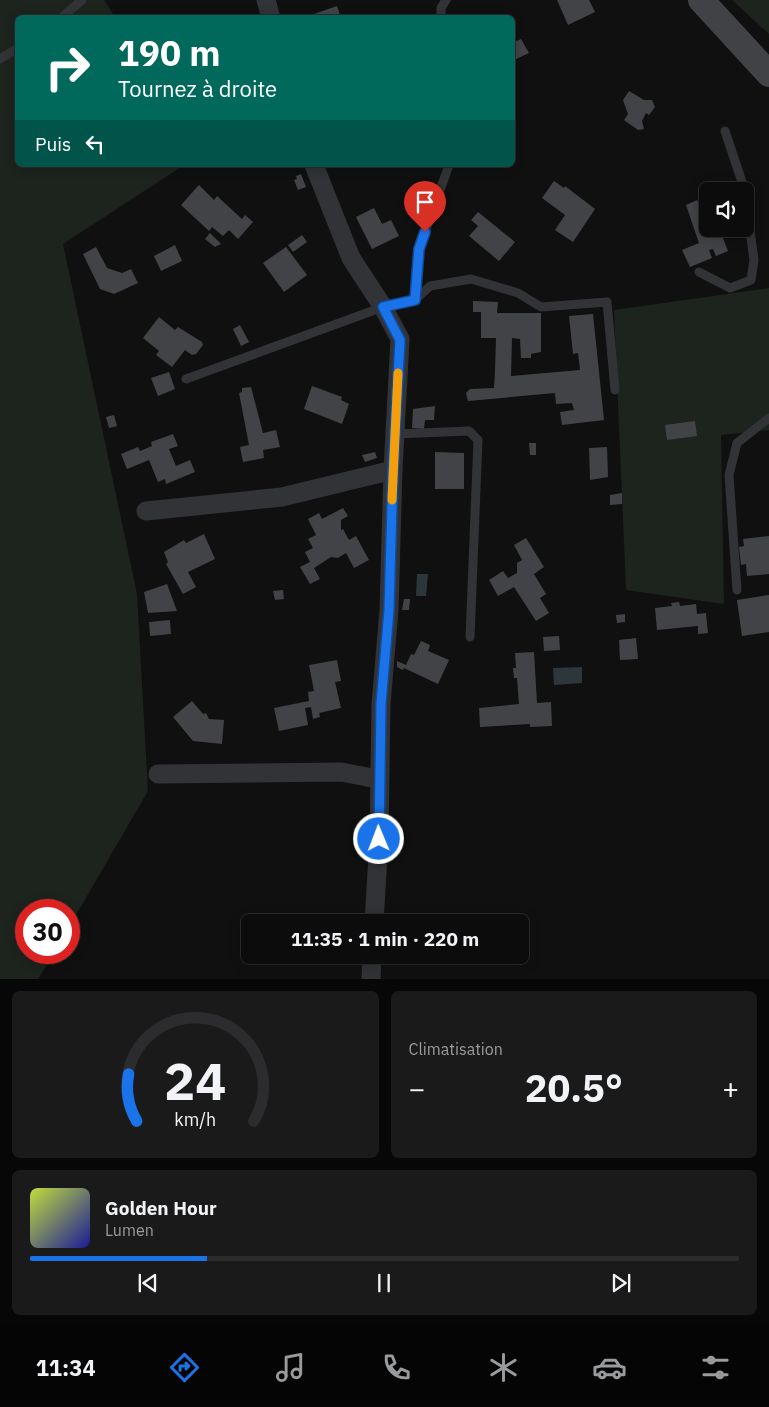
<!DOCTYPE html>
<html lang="fr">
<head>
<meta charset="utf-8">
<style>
	body { margin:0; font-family:"IBM Plex Sans",sans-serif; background:#1a1a1b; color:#f1f3f6; height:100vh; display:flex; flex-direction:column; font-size:19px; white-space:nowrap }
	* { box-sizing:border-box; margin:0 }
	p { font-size:16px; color:#9a9b9d }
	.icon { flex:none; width:28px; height:28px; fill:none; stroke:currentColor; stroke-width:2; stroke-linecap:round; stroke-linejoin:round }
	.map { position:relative; height:979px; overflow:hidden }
	.details { display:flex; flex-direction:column; gap:12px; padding:12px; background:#070707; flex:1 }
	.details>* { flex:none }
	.top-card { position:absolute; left:15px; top:15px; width:500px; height:152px; border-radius:8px; box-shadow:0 2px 12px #0003,0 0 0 1px #2c2c2e; background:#00695c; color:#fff; overflow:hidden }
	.buttons { position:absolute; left:699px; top:182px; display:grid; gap:10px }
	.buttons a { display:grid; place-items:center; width:55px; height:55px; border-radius:8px; background:#0c0c0d; box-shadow:0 2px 12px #0003,0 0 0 1px #2c2c2e; font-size:25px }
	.speed { position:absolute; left:15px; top:899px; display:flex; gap:10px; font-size:25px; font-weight:700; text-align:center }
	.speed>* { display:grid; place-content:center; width:65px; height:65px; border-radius:50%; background:#0c0c0d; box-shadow:0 2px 12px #0003,0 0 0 1px #2c2c2e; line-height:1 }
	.speed .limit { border:8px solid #d22; background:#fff; color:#111 }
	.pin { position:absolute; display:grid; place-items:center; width:42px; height:42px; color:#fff; margin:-51px -21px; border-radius:50% 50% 50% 0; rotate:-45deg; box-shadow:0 0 5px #0007 }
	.pin .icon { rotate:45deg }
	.me { position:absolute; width:55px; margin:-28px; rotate:359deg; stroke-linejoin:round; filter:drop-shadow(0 0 4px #0008) }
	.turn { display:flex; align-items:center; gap:18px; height:105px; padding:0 20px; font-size:22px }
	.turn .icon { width:65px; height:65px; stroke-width:2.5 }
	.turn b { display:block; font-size:35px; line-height:42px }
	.then { display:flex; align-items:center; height:48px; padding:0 20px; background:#0003; gap:10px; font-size:19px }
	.big { font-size:38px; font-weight:700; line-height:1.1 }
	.details .widget { flex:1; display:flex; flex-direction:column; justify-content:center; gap:8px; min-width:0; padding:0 18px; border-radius:8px; background:#1a1a1b }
	.details .dial { align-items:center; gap:0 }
	.dial svg { height:130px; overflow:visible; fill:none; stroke:#2c2c2e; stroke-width:7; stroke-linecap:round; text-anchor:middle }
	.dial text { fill:#f1f3f6; stroke:none }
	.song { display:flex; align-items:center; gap:15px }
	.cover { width:60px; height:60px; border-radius:8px; background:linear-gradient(135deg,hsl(70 70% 55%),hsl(240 70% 35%)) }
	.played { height:5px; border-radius:2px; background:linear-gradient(90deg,#1a73e8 25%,#2c2c2e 25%) }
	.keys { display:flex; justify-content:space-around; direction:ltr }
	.heat { display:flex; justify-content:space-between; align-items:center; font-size:28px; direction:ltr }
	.details .tiles { flex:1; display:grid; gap:12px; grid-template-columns:1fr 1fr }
	.widget:last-child { grid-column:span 2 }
	.trip { position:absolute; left:241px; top:914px; width:288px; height:50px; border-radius:8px; background:#0c0c0d; box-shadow:0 2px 12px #0003,0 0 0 1px #2c2c2e; font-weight:700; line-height:50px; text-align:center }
	.tab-bar { display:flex; height:80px; justify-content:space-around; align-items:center; background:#050505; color:#9a9b9d }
	.tab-bar .icon { width:35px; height:35px }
	.tab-bar .active { color:#1a73e8 }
	.tab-bar b { font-size:22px; color:#f1f3f6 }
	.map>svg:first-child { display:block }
	.green { fill:#1d231d }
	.water { fill:#2d363a }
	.building { fill:#424346 }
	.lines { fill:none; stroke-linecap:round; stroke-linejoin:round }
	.lane { stroke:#323336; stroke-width:9 }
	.street { stroke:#323336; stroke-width:19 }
	.secondary { stroke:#404245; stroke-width:26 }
	.route-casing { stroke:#114b97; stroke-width:12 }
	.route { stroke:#1a73e8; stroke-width:9 }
	.slow { stroke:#f59e0b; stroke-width:9 }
</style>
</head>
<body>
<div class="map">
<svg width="769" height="980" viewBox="0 0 769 980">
	<rect width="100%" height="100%" fill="#101011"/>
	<g class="green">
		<polygon points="0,0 104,0 115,17 18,18 18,165 184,165 63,244 137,594 148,791 69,927 69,910 26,910 26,952 54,953 38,979 0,980"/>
		<polygon points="732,0 769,0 769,34"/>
		<polygon points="769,288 769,430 721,435 724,604 626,590 614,310"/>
	</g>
	<g class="water">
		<polygon points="417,574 428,574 426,596 416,596"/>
		<polygon points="582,667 582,683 554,685 553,668"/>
	</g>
	<g class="building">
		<polygon points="557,0 589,0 595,12 568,25"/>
		<polygon points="337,6 341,18 312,18 311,15"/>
		<polygon points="521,39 529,53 512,61 512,43"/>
		<polygon points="629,91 644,100 652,100 655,107 649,115 646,113 642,121 644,129 638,130 624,120 628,114 623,100"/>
		<polygon points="301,174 306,187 298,190 294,180 297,179 296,176"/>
		<polygon points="554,181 564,188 565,186 595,209 573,242 555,230 565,215 542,198"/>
		<polygon points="199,185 214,200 217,196 242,219 245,215 253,222 238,239 229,230 223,236 212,227 209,231 181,205"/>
		<polygon points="697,200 703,215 708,215 708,229 713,229 716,235 721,233 728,251 716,256 713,249 709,250 712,258 690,267 682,250 699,243 686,205"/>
		<polygon points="374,208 382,224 391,220 399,236 372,249 356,217"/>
		<polygon points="478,212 515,242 499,261 469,236 478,226 471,220"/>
		<polygon points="210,233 221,244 215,247 205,239"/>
		<polygon points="302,235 307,242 293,252 288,245"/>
		<polygon points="175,245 182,261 161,271 154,256"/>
		<polygon points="96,247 107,268 122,273 131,269 138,283 114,294 100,289 83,254"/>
		<polygon points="286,247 307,275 284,292 263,263"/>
		<polygon points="473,301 498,302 497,313 541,313 541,352 531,354 531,358 521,358 520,339 512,338 511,376 580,370 578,353 573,354 569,316 593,314 604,420 562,425 560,412 574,410 572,403 556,404 555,393 468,401 466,393 470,389 494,388 495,371 496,338 481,338 481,312 473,312"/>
		<polygon points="159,317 175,330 178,327 202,342 203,345 196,354 192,355 185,350 172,367 156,355 159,351 143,338"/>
		<polygon points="240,325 249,342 241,346 233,329"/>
		<polygon points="169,372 175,389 158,396 151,378"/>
		<polygon points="312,386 342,397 341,400 349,404 342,424 304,409"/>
		<polygon points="251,387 263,433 276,430 280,447 263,450 264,458 243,462 240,447 249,445 239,393 242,392 242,388"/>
		<polygon points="435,406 434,420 425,420 424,429 412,428 413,409"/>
		<polygon points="114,415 117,426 109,428 106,417"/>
		<polygon points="695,421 697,436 667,440 665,425"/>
		<polygon points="173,434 178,446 169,449 176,466 190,460 195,472 166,484 165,479 158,482 149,460 127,469 121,454 138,447 140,451 152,446 151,442"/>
		<polygon points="529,443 536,443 536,455 530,455"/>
		<polygon points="607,447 608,477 590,480 589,448"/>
		<polygon points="375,452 377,458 365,462 362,455"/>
		<polygon points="435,452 464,453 464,489 435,489"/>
		<polygon points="622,493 622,504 610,505 610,495"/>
		<polygon points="343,508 348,516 341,520 341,530 343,529 349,540 356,536 369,560 354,568 346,553 338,558 331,557 314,568 320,579 310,584 300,567 310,562 305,552 313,548 308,539 316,535 308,519 319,513 322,519"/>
		<polygon points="204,534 215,559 188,572 196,587 183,594 166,564 168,562 164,552 184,540 186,543"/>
		<polygon points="769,536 769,574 747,576 746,564 741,565 739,547 744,546 743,539"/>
		<polygon points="526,538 544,567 534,574 546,594 540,598 549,613 536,621 514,587 498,596 489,580 503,571 508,578 517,573 517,563 522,560 514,545"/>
		<polygon points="167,584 177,611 148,613 144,592"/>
		<polygon points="283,590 284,599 275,600 273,591"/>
		<polygon points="769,595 769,632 742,636 737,600"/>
		<polygon points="404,599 410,599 409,610 402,610"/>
		<polygon points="679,602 680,606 696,604 697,614 706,613 708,633 698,634 698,626 657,630 655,608 672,606 671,603"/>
		<polygon points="625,614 625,622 617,623 616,615"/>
		<polygon points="170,620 171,634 150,636 149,622"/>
		<polygon points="559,636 560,650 544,651 543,637"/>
		<polygon points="636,638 638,659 620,660 619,640"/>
		<polygon points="421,641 430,645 428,651 449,660 438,684 404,668 403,670 397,667 397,661 406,665 411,654 414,655"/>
		<polygon points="534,652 537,703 551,702 552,726 530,727 530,724 480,727 479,708 519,704 517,678 514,678 513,668 516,668 515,653"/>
		<polygon points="337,660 341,681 335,682 341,708 319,713 320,717 313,719 311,707 305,708 308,725 279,731 274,708 309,701 308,692 314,691 309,665"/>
		<polygon points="192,701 203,714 206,713 209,719 224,720 222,744 193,741 173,717"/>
	</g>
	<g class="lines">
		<g class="lane">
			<polyline points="61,18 82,0"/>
			<polyline points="441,18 441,8 446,0"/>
			<polyline points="0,59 18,48"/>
			<polyline points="725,131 745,191"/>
			<polyline points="699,272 730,288 751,280 754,260 745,194"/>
			<polyline points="415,300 419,249 449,165"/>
			<polyline points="186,379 383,307 415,300 430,286 471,279 518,293 541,307 607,302 615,390"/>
			<polyline points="396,434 469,431 478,440 470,637"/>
			<polyline points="737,590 729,475 737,443 769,418"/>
		</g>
		<g class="street">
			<polyline points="266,0 271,18"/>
			<polyline points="314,165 351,258 383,307 400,339 393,470 389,610 381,704 379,839 374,922"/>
			<polyline points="146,511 282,497 393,470"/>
			<polyline points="158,774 341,772 378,779"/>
			<polyline points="371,980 372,955"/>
		</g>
		<polyline class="secondary" points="701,0 769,74"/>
	</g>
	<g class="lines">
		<defs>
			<polyline id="route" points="379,839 381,704 389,610 393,470 400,340 383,307 415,300 419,249 425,232"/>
		</defs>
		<use href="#route" class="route-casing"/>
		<use href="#route" class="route"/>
		<polyline class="slow" points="392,500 398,373"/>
	</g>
</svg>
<div class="buttons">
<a><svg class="icon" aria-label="sound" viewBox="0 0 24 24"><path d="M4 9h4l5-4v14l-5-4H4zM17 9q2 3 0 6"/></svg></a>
</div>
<div class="speed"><div class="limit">30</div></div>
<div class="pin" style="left:425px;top:232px;background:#d93025"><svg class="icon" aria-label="arrive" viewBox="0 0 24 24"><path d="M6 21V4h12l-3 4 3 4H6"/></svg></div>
<svg class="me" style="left:379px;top:839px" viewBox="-20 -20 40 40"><circle r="17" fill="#1a73e8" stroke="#fff" stroke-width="3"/><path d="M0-11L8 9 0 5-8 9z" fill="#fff"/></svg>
<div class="trip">11:35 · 1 min · 220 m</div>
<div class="top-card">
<div class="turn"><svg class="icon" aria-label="right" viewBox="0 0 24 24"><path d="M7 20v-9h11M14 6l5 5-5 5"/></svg><div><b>190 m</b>Tournez à droite</div></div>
<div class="then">Puis<svg class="icon" aria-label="left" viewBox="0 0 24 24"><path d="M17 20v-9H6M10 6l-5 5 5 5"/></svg></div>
</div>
</div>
<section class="details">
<div class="tiles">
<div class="widget dial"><svg viewBox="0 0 100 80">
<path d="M14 69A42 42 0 1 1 86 69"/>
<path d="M14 69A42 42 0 0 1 9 40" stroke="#1a73e8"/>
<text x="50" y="56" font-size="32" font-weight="700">24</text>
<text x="50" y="72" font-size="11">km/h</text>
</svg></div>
<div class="widget"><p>Climatisation</p>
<div class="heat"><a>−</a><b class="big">20.5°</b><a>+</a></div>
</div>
<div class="widget">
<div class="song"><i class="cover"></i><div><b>Golden Hour</b><p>Lumen</p></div></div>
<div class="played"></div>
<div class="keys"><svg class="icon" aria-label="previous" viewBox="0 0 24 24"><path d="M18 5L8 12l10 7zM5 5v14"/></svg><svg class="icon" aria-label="pause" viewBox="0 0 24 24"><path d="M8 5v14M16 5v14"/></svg><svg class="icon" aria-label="next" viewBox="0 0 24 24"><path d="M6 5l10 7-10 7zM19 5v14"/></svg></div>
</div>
</div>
</section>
<nav class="tab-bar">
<b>11:34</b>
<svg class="icon active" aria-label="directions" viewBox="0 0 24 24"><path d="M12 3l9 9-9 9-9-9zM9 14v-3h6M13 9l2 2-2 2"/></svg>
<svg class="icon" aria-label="music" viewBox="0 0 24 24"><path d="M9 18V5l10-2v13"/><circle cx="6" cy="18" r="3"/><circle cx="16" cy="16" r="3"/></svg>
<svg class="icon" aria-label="phone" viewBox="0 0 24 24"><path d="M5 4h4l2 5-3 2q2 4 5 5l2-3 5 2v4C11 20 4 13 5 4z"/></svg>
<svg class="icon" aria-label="climate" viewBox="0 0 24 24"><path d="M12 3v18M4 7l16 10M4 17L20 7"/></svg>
<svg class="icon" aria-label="car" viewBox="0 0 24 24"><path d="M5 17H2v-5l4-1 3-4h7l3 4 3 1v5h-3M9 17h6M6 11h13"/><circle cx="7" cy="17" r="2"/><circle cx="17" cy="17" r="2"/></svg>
<svg class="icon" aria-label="filters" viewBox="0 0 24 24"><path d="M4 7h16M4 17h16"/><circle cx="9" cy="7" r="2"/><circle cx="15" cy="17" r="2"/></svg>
</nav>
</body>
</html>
